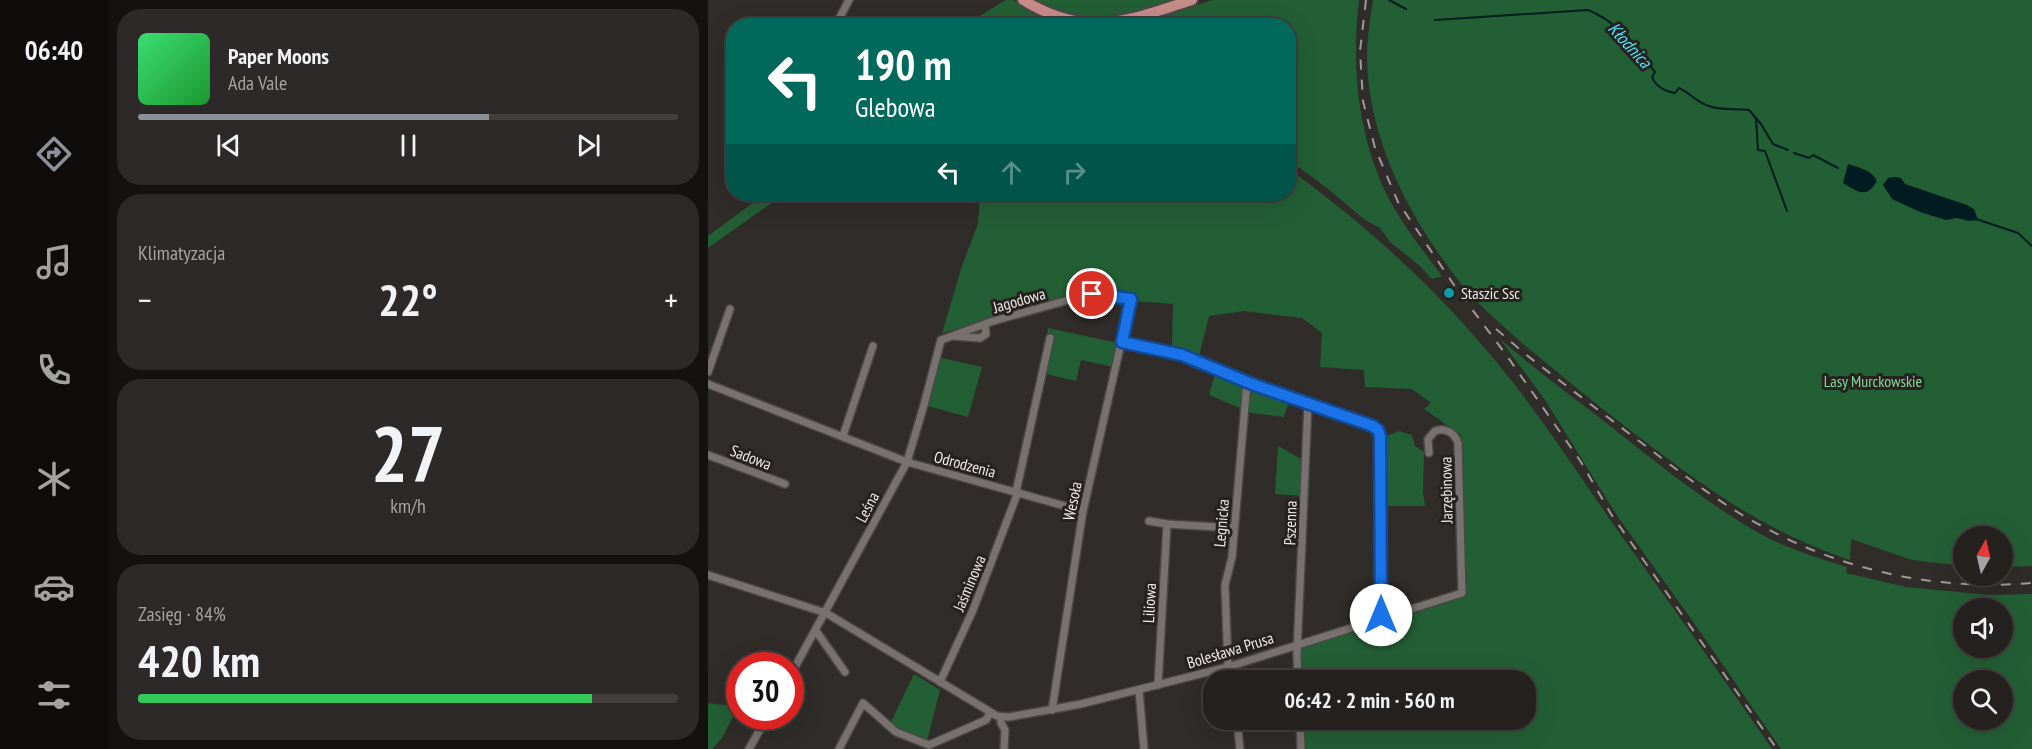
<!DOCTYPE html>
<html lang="pl">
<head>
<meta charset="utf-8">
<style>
	body { margin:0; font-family:"PT Sans Narrow",sans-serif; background:#2c2928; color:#f1f3f6; height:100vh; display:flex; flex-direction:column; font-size:22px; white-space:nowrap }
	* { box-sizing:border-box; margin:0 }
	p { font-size:20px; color:#a3a3a4 }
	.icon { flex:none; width:33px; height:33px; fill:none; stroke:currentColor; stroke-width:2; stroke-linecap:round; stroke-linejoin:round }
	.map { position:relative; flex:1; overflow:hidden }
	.sheet { display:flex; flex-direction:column; gap:9px; padding:9px; background:#141211; width:600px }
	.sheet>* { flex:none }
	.top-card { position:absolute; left:18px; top:18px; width:570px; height:183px; border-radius:24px; box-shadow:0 6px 24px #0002,0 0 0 2px #413e3d; background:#00695c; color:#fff; overflow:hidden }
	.needle { width:39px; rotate:8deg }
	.controls { position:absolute; left:1245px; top:526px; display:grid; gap:12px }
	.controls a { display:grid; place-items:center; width:60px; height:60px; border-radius:50%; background:#24211f; box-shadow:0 6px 24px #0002,0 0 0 2px #413e3d; font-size:30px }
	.speed { position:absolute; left:18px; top:652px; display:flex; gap:12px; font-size:30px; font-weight:700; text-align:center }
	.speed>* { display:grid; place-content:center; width:78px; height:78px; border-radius:50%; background:#24211f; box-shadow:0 6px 24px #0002,0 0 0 2px #413e3d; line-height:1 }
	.speed .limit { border:9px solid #d22; background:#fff; color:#111 }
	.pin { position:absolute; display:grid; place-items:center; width:51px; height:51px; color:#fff; margin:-26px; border:3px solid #fff; border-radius:50%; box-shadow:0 2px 6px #0007 }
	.me { position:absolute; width:66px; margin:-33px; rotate:0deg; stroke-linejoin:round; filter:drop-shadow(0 0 4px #0008) }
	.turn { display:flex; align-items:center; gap:21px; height:126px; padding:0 30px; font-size:27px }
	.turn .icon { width:78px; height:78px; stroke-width:2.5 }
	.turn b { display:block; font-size:42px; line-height:51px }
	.lanes { display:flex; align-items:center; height:57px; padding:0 30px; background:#0003; justify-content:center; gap:30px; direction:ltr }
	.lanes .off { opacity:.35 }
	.big { font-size:45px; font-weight:700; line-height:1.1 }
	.sheet .tile { flex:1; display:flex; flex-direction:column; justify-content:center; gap:9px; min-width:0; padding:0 21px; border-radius:24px; background:#2c2928 }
	.sheet .dial { align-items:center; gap:0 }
	.dial b { font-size:78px; line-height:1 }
	.song { display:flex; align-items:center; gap:18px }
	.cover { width:72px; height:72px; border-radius:9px; background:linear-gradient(135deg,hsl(140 70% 55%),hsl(130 70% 35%)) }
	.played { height:6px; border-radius:3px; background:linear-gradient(90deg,#8c9099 65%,#413e3d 65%) }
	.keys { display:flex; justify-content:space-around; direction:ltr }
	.heat { display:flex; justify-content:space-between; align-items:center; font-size:33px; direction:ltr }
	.charge { height:9px; border-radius:4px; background:linear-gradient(90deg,#34c759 84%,#413e3d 0) }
	.trip { position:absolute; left:495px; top:670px; width:333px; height:60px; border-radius:24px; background:#24211f; box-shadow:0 6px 24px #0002,0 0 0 2px #413e3d; font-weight:700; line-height:60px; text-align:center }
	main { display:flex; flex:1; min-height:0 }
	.menu { display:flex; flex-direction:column; width:108px; justify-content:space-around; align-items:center; background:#0e0d0c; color:#a3a3a4 }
	.menu .icon { width:42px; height:42px }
	.menu .current { color:#8c9099 }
	.menu b { font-size:27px; color:#f1f3f6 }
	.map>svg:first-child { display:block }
	.green { fill:#235f35; fill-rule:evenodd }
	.water { fill:#001c21 }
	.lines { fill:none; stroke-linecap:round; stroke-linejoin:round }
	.stream { stroke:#001c21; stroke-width:2 }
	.minor-casing { stroke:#4b4745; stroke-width:10 }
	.primary-casing { stroke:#4b4745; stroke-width:14 }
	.minor { stroke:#77726f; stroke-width:7 }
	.primary { stroke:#c58b89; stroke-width:10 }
	.rail { stroke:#9d9a97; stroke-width:2; stroke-dasharray:10 10; stroke-linecap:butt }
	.route-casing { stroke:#114b97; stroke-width:15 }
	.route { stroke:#1a73e8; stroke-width:10 }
	.culture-dot { fill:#0f9aa8; stroke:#26221f; stroke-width:2 }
	.labels { text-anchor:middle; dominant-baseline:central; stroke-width:6; stroke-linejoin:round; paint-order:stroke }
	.poi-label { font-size:16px; fill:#edeae8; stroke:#26221f; text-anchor:start }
	.street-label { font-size:16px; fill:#edeae8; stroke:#26221f }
	.park-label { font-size:16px; fill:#82da98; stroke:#26221f }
	.water-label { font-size:18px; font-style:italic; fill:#4ee1fa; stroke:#26221f }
</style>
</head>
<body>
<main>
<nav class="menu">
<b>06:40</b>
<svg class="icon current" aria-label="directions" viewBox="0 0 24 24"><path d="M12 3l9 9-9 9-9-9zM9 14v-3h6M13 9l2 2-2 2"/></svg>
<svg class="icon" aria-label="music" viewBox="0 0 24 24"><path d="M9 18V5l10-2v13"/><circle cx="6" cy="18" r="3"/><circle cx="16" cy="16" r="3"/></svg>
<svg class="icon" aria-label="phone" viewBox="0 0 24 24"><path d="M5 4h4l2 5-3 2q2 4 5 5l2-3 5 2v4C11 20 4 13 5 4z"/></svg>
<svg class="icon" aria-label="climate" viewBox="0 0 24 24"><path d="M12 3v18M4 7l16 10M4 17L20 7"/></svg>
<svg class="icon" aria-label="car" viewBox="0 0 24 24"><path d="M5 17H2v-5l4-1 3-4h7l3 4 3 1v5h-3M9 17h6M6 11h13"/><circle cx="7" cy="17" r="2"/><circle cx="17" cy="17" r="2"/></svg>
<svg class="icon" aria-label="filters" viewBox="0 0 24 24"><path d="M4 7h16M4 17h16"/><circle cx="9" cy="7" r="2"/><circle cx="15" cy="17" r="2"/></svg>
</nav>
<section class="sheet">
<div class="tile">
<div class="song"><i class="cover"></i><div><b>Paper Moons</b><p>Ada Vale</p></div></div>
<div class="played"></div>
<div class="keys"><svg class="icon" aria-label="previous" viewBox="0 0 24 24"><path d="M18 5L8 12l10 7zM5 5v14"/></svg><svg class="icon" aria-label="pause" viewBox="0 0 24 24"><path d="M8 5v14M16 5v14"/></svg><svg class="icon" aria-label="next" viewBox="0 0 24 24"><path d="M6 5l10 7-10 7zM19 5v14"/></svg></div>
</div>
<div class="tile"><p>Klimatyzacja</p>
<div class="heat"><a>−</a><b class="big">22°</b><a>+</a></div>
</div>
<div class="tile dial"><b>27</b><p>km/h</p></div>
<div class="tile"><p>Zasięg · 84%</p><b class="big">420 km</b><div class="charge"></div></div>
</section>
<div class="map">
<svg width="1324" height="749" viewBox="0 0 1324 749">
	<rect width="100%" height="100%" fill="#302c29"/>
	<g class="green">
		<polygon points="298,0 305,0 349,25 255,26"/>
		<path d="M322,0H473C416,19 378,27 322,0Z"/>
		<path d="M504,0H651C643,68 650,139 682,201C697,228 716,252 734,276L724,279L712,266L682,242L672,228L657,220L619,188L581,160L580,26L425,25Z"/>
		<path d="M665,0H1324V566L1295,567L1294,537H1256L1255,566L1204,560L1143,539L1142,560C1052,530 988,481 914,424C880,398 848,371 815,344C793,324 769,304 751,281C701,217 661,141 659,59C659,39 662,19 665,0Z"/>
		<path d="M581,169C657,224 730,290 790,364C839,423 880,490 925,552C972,618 1019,683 1064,749H595L593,720H818V681H592L591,654L595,644L754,593L753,435L716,409L723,403L704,389L657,387L656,370L612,367L614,333L594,318L536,311L501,316L491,356L464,346L465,304L427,301V297L386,291L234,333L254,266L270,224L272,194H580Z"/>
		<polygon points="57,194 76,194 0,248 0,236"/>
		<polygon points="340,328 410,343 406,367 373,360 368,381 338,374 346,336 339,334"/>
		<path d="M792,339C824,367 858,392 892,418C940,456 989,496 1042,528C1072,546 1106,557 1139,567L1138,573L1198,587L1282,595L1324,594V749H1073L986,623L910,517L837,400ZM1256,609H1294V648H1256ZM1256,681H1294V720H1256Z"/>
		<polygon points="229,357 274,367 260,417 216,405"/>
		<polygon points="507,374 581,401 576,417 544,413 501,395"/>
		<polygon points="691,431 704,435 707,446 716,452 715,492 717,506 677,506 678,436"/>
		<polygon points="570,446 595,460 595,496 567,494"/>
		<polygon points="206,674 232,690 219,741 195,732 183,722"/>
		<polygon points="0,703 30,707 14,738 4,749 0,749"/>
	</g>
	<g class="water">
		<path d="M1140,164C1152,168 1164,170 1169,181C1158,200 1149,191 1135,183Z"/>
		<polygon points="1187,177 1193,178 1197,184 1259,205 1266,209 1270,220 1261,221 1249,218 1238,220 1212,212 1184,199 1175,185 1180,178"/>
	</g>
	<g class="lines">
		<g class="stream">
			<polyline points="681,0 698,9"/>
			<path d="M727,20L880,10C909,21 929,48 947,72L944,77C947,86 958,92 967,93L971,88C982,93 990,103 1001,106C1014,111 1028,108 1041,110L1053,124L1065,144L1080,150"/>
			<polyline points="1048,118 1050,150 1057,151 1079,211"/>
			<polyline points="1086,153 1101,158 1105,155 1130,168"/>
			<polyline points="1268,219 1310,233 1324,246"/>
		</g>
		<defs>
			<g id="minor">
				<polyline points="131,19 141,0"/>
				<polyline points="246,336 272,338 278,334 277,325"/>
				<polyline points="414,342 474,355 545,384 665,426 670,430 673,436 673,618"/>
				<polyline points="0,372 22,309"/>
				<polyline points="0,384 199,462 375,511"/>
				<polyline points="135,436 165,346"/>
				<polyline points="0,455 77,484"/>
				<polyline points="308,492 342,338"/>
				<polyline points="441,521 459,524"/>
				<path d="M0,575L118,613L289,716L301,717L373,704L520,667L754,593L750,443C747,433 737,427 727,431L720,439L721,453"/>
				<polyline points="108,631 137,672"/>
				<polyline points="524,666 526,681"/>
				<polyline points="520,667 517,585 524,557 539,382"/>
				<polyline points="82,676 199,462 216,405 233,340 282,322 382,294 423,299 375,511 344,710"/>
				<polyline points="590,681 589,653 600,404"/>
				<polyline points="232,682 265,610 310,492"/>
				<polyline points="450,685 459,524 526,528"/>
				<polyline points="431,690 436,749"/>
				<polyline points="293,717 293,723 297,730 296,749"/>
				<polyline points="529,720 532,749"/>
				<polyline points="592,720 593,749"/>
				<polyline points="41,749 59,717"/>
				<polyline points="131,749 155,703 188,732 221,745 278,720 282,713"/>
			</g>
			<path id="primary" d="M315,0C379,39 419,21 484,0"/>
		</defs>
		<use href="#minor" class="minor-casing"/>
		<use href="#primary" class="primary-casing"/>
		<use href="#minor" class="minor"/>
		<use href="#primary" class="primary"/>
		<g class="rail">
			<polyline points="658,0 652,51 655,101 667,148 690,202 746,285 799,356 873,462 903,514 1069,749"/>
			<path d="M788,329L816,353C857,385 898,416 939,447C976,475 1011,503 1052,525C1135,571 1230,591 1324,583"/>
		</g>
	</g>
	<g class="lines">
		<defs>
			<polyline id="route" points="384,294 423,299 414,342 474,355 544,384 665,426 670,430 672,436 673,615"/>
		</defs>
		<use href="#route" class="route-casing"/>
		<use href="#route" class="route"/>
	</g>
	<circle class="culture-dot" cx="741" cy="293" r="6"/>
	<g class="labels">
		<g class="poi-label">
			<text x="753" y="293">Staszic Ssc</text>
		</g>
		<g class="street-label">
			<text transform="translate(311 300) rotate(-16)">Jagodowa</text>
			<text transform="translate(43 457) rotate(21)">Sadowa</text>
			<text transform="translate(257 464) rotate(15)">Odrodzenia</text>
			<text transform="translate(738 490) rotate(-91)">Jarzębinowa</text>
			<text transform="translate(364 501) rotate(-78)">Wesoła</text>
			<text transform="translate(159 507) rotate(-62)">Leśna</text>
			<text transform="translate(513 523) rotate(-85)">Legnicka</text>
			<text transform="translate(582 523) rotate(-88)">Pszenna</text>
			<text transform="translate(261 583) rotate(-67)">Jaśminowa</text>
			<text transform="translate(441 603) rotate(-87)">Liliowa</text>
			<text transform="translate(522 650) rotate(-17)">Bolesława Prusa</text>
		</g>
		<g class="park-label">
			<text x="1165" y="381">Lasy Murckowskie</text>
		</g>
		<g class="water-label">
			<text transform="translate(922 45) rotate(48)">Kłodnica</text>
		</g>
	</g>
</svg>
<div class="controls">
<a><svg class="needle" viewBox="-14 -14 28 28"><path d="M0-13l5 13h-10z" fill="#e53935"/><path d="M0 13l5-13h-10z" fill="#a3a3a4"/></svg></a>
<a><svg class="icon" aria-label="sound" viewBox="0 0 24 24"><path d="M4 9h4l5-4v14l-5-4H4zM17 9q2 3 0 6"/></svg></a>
<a><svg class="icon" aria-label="search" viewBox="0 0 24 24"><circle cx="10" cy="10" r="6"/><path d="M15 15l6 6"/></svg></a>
</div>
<div class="speed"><div class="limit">30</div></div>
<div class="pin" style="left:384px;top:294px;background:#d93025"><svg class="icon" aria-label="arrive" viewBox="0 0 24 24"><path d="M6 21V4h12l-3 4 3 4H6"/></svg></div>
<svg class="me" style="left:673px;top:615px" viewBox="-20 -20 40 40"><circle r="19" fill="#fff"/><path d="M0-13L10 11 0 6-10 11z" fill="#1a73e8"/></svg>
<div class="trip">06:42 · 2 min · 560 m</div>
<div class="top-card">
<div class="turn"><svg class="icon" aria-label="left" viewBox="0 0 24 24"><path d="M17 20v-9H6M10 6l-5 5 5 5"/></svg><div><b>190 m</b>Glebowa</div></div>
<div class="lanes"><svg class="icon" aria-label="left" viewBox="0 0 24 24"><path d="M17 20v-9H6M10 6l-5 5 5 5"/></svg><svg class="icon off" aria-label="ahead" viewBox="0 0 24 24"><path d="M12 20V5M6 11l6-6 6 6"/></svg><svg class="icon off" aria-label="right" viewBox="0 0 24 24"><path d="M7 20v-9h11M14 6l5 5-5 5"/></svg></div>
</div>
</div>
</main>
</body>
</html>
